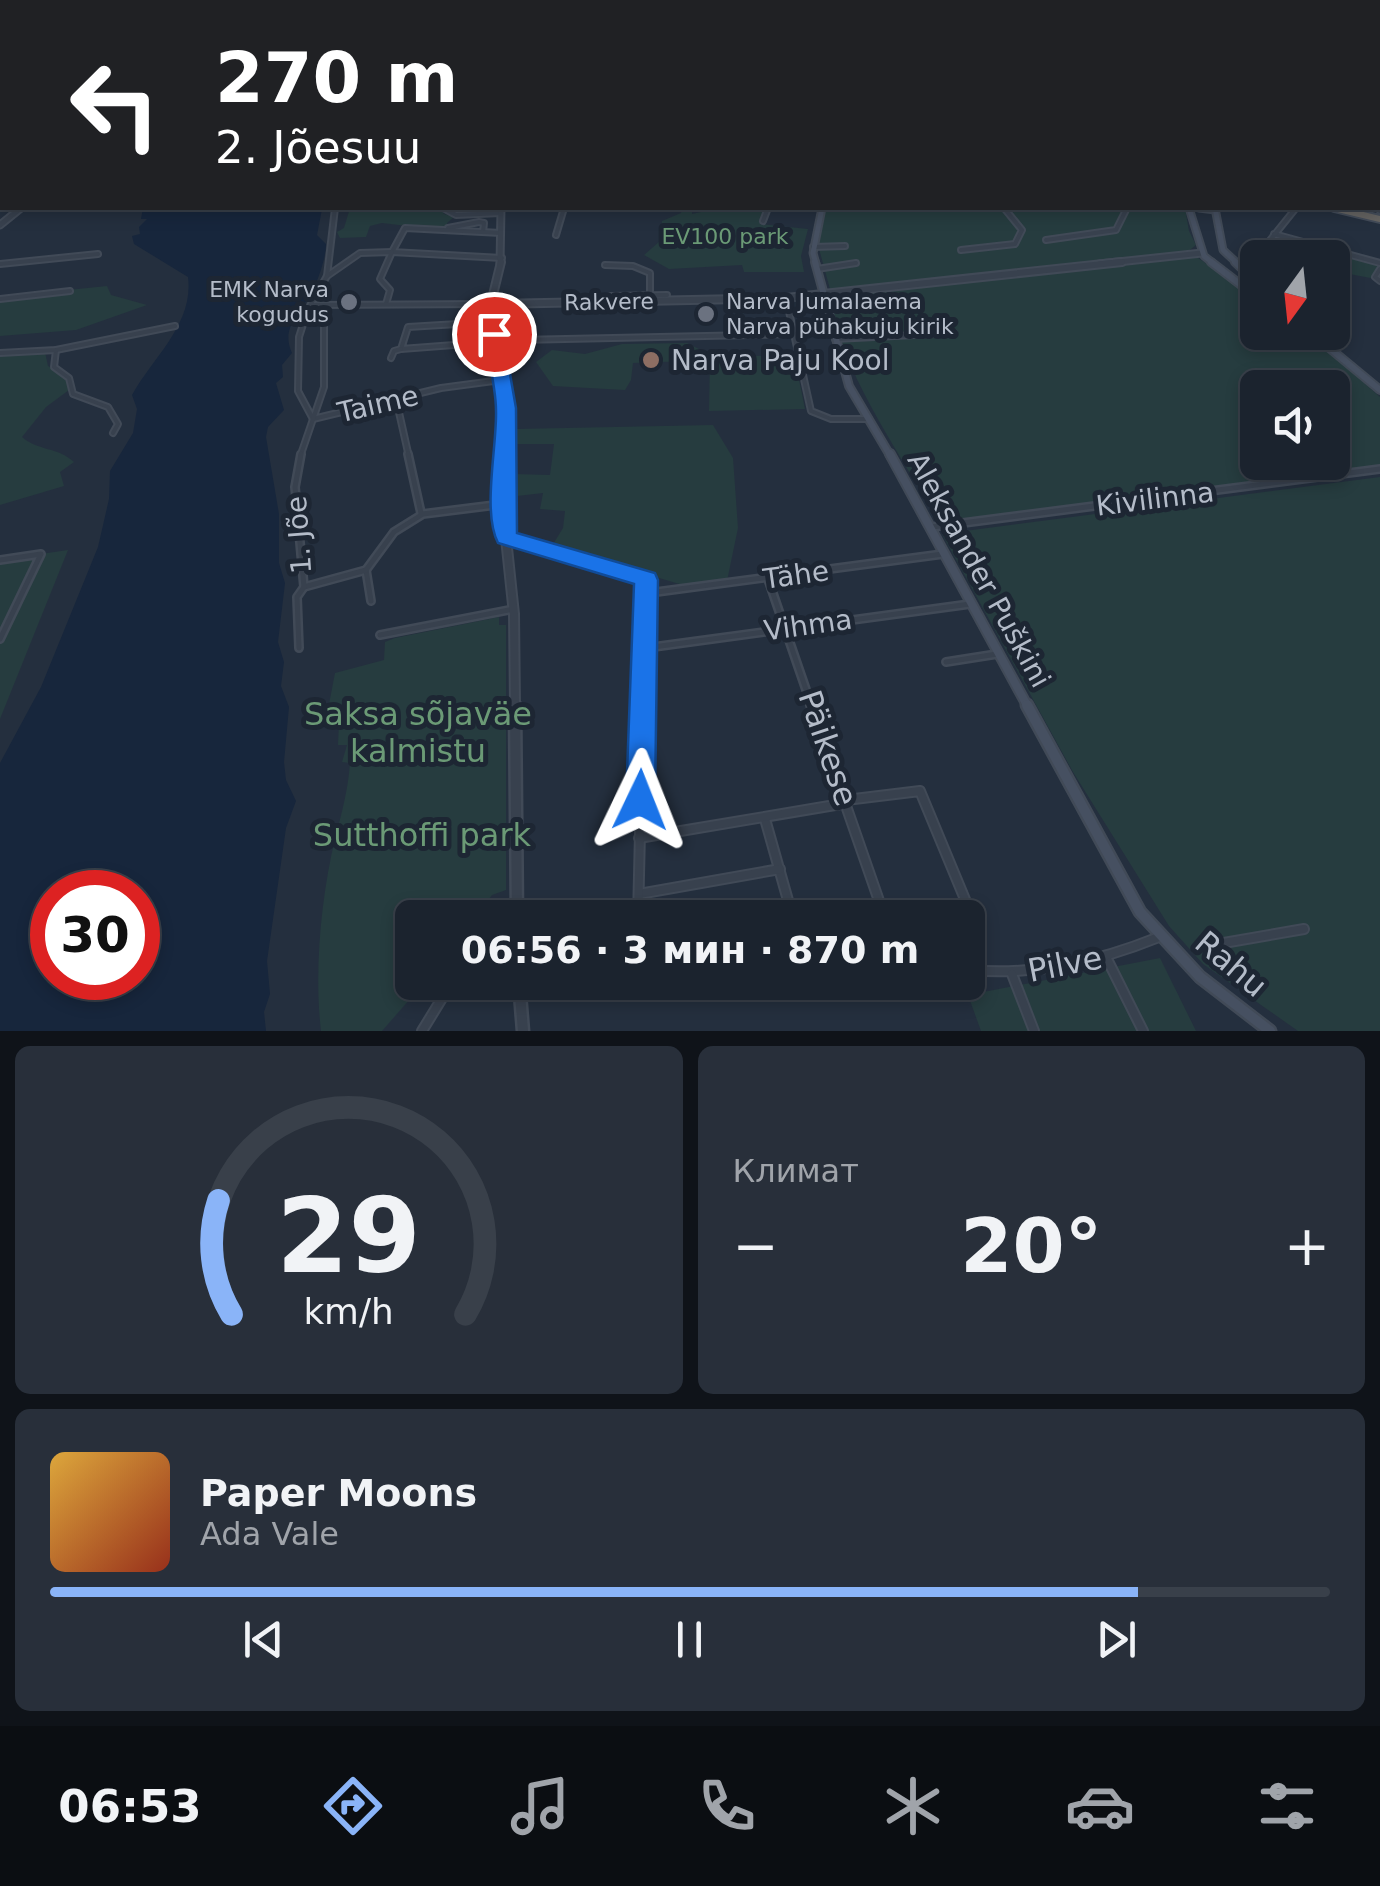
<!DOCTYPE html>
<html lang="ru">
<head>
<meta charset="utf-8">
<style>
	body { margin:0; font-family:"DejaVu Sans",sans-serif; background:#282f3a; color:#f1f3f6; height:100vh; display:flex; flex-direction:column; font-size:38px; white-space:nowrap }
	* { box-sizing:border-box; margin:0 }
	p { font-size:32px; color:#a0a4aa }
	.icon { flex:none; width:55px; height:55px; fill:none; stroke:currentColor; stroke-width:2; stroke-linecap:round; stroke-linejoin:round }
	.map { position:relative; height:1031px; overflow:hidden }
	.side { display:flex; flex-direction:column; gap:15px; padding:15px; background:#0f1319; flex:1 }
	.side>* { flex:none }
	.guide { position:absolute; left:0px; top:0px; width:1380px; height:210px; box-shadow:0 5px 15px #0003,0 0 0 2px #39404a; background:#202124; color:#fff; overflow:hidden }
	.needle { width:65px; rotate:195deg }
	.fabs { position:absolute; left:1240px; top:240px; display:grid; gap:20px }
	.fabs a { display:grid; place-items:center; width:110px; height:110px; border-radius:15px; background:#1b232e; box-shadow:0 5px 15px #0003,0 0 0 2px #39404a; font-size:50px }
	.speed { position:absolute; left:30px; top:870px; display:flex; gap:20px; font-size:50px; font-weight:700; text-align:center }
	.speed>* { display:grid; place-content:center; width:130px; height:130px; border-radius:50%; background:#1b232e; box-shadow:0 5px 15px #0003,0 0 0 2px #39404a; line-height:1 }
	.speed .limit { border:15px solid #d22; background:#fff; color:#111 }
	.pin { position:absolute; display:grid; place-items:center; width:85px; height:85px; color:#fff; margin:-42px; border:5px solid #fff; border-radius:50%; box-shadow:0 2px 10px #0007 }
	.me { position:absolute; width:110px; margin:-55px; rotate:2deg; stroke-linejoin:round; filter:drop-shadow(0 0 8px #0008) }
	.turn { display:flex; align-items:center; gap:35px; height:210px; padding:0 50px; font-size:45px }
	.turn .icon { width:130px; height:130px; stroke-width:2.5 }
	.turn b { display:block; font-size:70px; line-height:85px }
	.big { font-size:75px; font-weight:700; line-height:1.1 }
	.side .tile { flex:1; display:flex; flex-direction:column; justify-content:center; gap:15px; min-width:0; padding:0 35px; border-radius:15px; background:#282f3a }
	.side .dial { align-items:center; gap:0 }
	.dial svg { height:260px; overflow:visible; fill:none; stroke:#39404a; stroke-width:7; stroke-linecap:round; text-anchor:middle }
	.dial text { fill:#f1f3f6; stroke:none }
	.song { display:flex; align-items:center; gap:30px }
	.cover { width:120px; height:120px; border-radius:15px; background:linear-gradient(135deg,hsl(40 70% 55%),hsl(10 70% 35%)) }
	.played { height:10px; border-radius:5px; background:linear-gradient(90deg,#8ab4f8 85%,#39404a 85%) }
	.keys { display:flex; justify-content:space-around; direction:ltr }
	.heat { display:flex; justify-content:space-between; align-items:center; font-size:55px; direction:ltr }
	.side .tiles { flex:1; display:grid; gap:15px; grid-template-columns:1fr 1fr }
	.tile:last-child { grid-column:span 2 }
	.trip { position:absolute; left:395px; top:900px; width:590px; height:100px; border-radius:15px; background:#1b232e; box-shadow:0 5px 15px #0003,0 0 0 2px #39404a; font-weight:700; line-height:100px; text-align:center }
	.dock { display:flex; height:160px; justify-content:space-around; align-items:center; background:#0b0e12; color:#a0a4aa }
	.dock .icon { width:70px; height:70px }
	.dock .current { color:#8ab4f8 }
	.dock b { font-size:45px; color:#f1f3f6 }
	.map>svg:first-child { display:block }
	.green { fill:#263c3f; fill-rule:evenodd }
	.water { fill:#17263c; fill-rule:evenodd }
	.lines { fill:none; stroke-linecap:round; stroke-linejoin:round }
	.minor-far3-casing { stroke:#414a57; stroke-width:5 }
	.minor-far2-casing { stroke:#414a57; stroke-width:8 }
	.minor-far1-casing { stroke:#414a57; stroke-width:10 }
	.minor-casing { stroke:#414a57; stroke-width:12 }
	.tertiary-far4-casing { stroke:#414a57; stroke-width:6 }
	.tertiary-far3-casing { stroke:#414a57; stroke-width:9 }
	.tertiary-far2-casing { stroke:#414a57; stroke-width:10 }
	.tertiary-far1-casing { stroke:#414a57; stroke-width:12 }
	.tertiary-casing { stroke:#414a57; stroke-width:15 }
	.secondary-far3-casing { stroke:#414a57; stroke-width:9 }
	.secondary-far2-casing { stroke:#414a57; stroke-width:10 }
	.secondary-far1-casing { stroke:#414a57; stroke-width:12 }
	.secondary-casing { stroke:#414a57; stroke-width:15 }
	.trunk-casing { stroke:#434c59; stroke-width:10 }
	.minor-far3 { stroke:#38414e; stroke-width:2.5 }
	.minor-far2 { stroke:#38414e; stroke-width:4 }
	.minor-far1 { stroke:#38414e; stroke-width:5 }
	.minor { stroke:#38414e; stroke-width:8 }
	.tertiary-far4 { stroke:#38414e; stroke-width:4 }
	.tertiary-far3 { stroke:#38414e; stroke-width:5 }
	.tertiary-far2 { stroke:#38414e; stroke-width:6 }
	.tertiary-far1 { stroke:#38414e; stroke-width:8 }
	.tertiary { stroke:#38414e; stroke-width:10 }
	.secondary-far3 { stroke:#465061; stroke-width:5 }
	.secondary-far2 { stroke:#465061; stroke-width:6 }
	.secondary-far1 { stroke:#465061; stroke-width:8 }
	.secondary { stroke:#465061; stroke-width:10 }
	.trunk { stroke:#656462; stroke-width:6 }
	.rail { stroke:#5a6575; stroke-width:2.5; stroke-dasharray:5 5; stroke-linecap:butt }
	.route { fill:#1a73e8; stroke:#114b97; stroke-width:2.5 }
	.worship-dot { fill:#6b7280; stroke:#1d2633; stroke-width:4 }
	.education-dot { fill:#8d6e63; stroke:#1d2633; stroke-width:4 }
	.labels { text-anchor:middle; dominant-baseline:central; stroke-width:10; stroke-linejoin:round; paint-order:stroke }
	.far-park-label { font-size:22px; fill:#6b9a76; stroke:#1d2633 }
	.far-poi-label { font-size:22px; fill:#b4bcc9; stroke:#1d2633; text-anchor:end }
	.far-street-label { font-size:22px; fill:#b4bcc9; stroke:#1d2633 }
	.poi-label { font-size:28px; fill:#b4bcc9; stroke:#1d2633; text-anchor:start }
	.street-label { font-size:28px; fill:#b4bcc9; stroke:#1d2633 }
	.near-park-label { font-size:32px; fill:#6b9a76; stroke:#1d2633 }
	.near-street-label { font-size:32px; fill:#b4bcc9; stroke:#1d2633 }
</style>
</head>
<body>
<div class="map">
<svg width="1380" height="1031" viewBox="0 0 1380 1031">
	<rect width="100%" height="100%" fill="#242f3e"/>
	<g class="green">
		<polygon points="350,208 440,208 444,214 454,217 447,223 449,231 382,223 370,226 366,237 340,238 337,232 344,228"/>
		<path d="M683,208H692V214C715,209 740,203 766,210L760,224L808,229L801,256L804,272H744L742,265L669,269L644,255L660,241L662,221L681,213Z"/>
		<path d="M826,208H1185L1189,231L1196,245L1186,253L992,277L1195,256L1257,297L1258,332L1308,333L1380,397V469L948,521L937,519C898,449 842,375 829,294L834,291L830,289L818,245ZM1258,388H1332V462H1258Z"/>
		<polygon points="1274,234 1380,263 1376,279 1333,271 1332,258 1278,257 1267,244"/>
		<polygon points="107,286 111,295 147,305 76,330 0,336 0,297"/>
		<polygon points="687,343 699,349 697,358 689,361 633,363 631,380 625,390 553,386 536,362 552,350 585,354 622,344"/>
		<path d="M45,352L48,366L65,376L69,390L46,407L22,437C38,451 58,447 74,462L60,472L64,486L0,505V356Z"/>
		<polygon points="794,355 805,409 709,411 710,357"/>
		<polygon points="713,425 733,458 738,528 727,581 686,586 552,546 563,528 565,511 540,509 543,493 517,496 513,474 550,475 554,444 514,444 516,429"/>
		<polygon points="1380,477 1380,1031 1298,1031 1203,964 1169,926 1073,772 942,534"/>
		<polygon points="68,550 0,719 0,560"/>
		<path d="M499,617V625H506V890L492,895L475,917L412,918V982L424,983L382,1031H321C314,972 321,897 335,839C342,812 348,790 350,763L342,762L347,745H338L339,722L325,725L335,673L384,660L385,642L395,638Z"/>
		<polygon points="1160,958 1196,1031 981,1031 968,995"/>
	</g>
	<path class="water" d="M143,208L322,209L317,235L326,244C326,259 317,284 309,297C298,315 281,329 292,353L282,365L283,377L276,383L284,410L268,427L266,437L279,514V563L285,583L278,642L284,662L281,686L289,707L284,762L286,780L296,801L286,828L267,961L270,994L264,1012L266,1031H0V763L41,687L98,547L109,499L110,471L133,433L137,409L132,395C153,357 194,324 188,277L134,244L132,236L140,234L139,227L147,219H141ZM138,892V978H52V892Z"/>
	<g class="lines">
		<defs>
			<g id="minor-far3">
				<polyline points="1365,0 1380,1"/>
				<polyline points="223,2 230,0"/>
				<polyline points="315,2 321,0"/>
				<polyline points="1204,2 1298,2"/>
				<polyline points="1319,2 1338,0"/>
				<polyline points="1378,32 1380,49"/>
			</g>
			<g id="minor-far2">
				<polyline points="1378,203 1380,211"/>
				<polyline points="443,208 456,215 501,213"/>
				<polyline points="763,221 768,208"/>
				<polyline points="448,228 479,222 484,223 483,232"/>
				<polyline points="501,233 405,228 392,252 502,258"/>
				<polyline points="1274,234 1380,263"/>
				<polyline points="556,235 564,208"/>
				<polyline points="1046,240 1116,230 1127,208"/>
				<polyline points="1267,244 1296,208"/>
				<polyline points="813,247 845,246"/>
				<polyline points="961,250 1015,244 1022,230 1004,208"/>
				<polyline points="0,264 98,254"/>
				<polyline points="605,265 633,266 650,273 650,301"/>
				<polyline points="817,269 856,263"/>
				<polyline points="1380,269 1375,277 1380,281"/>
				<polyline points="327,276 360,253 392,252 380,279 390,290 386,304"/>
				<polyline points="786,298 811,411 831,419 869,419"/>
				<polyline points="0,299 70,291"/>
				<polyline points="611,301 611,296 667,295"/>
				<polyline points="314,305 490,304"/>
				<polyline points="491,322 408,327 401,349 519,340 795,334"/>
				<polyline points="835,339 954,333"/>
				<polyline points="56,350 54,367 69,378 73,394 108,407 118,424 113,433"/>
				<polyline points="0,353 56,350 175,326"/>
				<polyline points="391,358 394,351 401,349"/>
				<polyline points="396,399 409,457"/>
				<polyline points="313,419 298,391 299,337 308,309 327,276 335,208"/>
				<polyline points="313,419 441,388 501,380"/>
				<polyline points="300,457 324,387 324,306"/>
			</g>
			<g id="minor-far1">
				<polyline points="408,454 421,513"/>
				<polyline points="932,527 1380,469"/>
				<polyline points="506,537 646,580 643,707"/>
				<polyline points="0,560 41,554 0,639"/>
				<polyline points="366,570 371,601"/>
				<polyline points="768,579 812,707"/>
				<polyline points="304,587 366,570 394,532 423,514 503,504"/>
				<polyline points="649,593 943,554"/>
				<polyline points="380,635 514,609"/>
				<polyline points="299,648 297,597 304,587 295,487 301,454"/>
				<polyline points="646,648 970,604"/>
				<polyline points="946,662 997,654"/>
			</g>
			<g id="minor">
				<polyline points="811,705 885,918"/>
				<polyline points="846,800 920,791 974,921 973,931 968,935"/>
				<polyline points="765,819 793,918"/>
				<polyline points="639,838 847,803"/>
				<polyline points="639,894 780,869"/>
				<polyline points="638,918 643,705"/>
				<polyline points="1106,957 1143,1031"/>
				<polyline points="1217,961 1212,945 1304,929"/>
				<path d="M968,970C1035,976 1097,962 1159,937"/>
				<polyline points="1012,974 1034,1031"/>
				<polyline points="519,988 615,983 655,993 682,993 743,982"/>
				<polyline points="422,1031 452,982"/>
			</g>
			<g id="tertiary-far4">
				<polyline points="723,0 747,2"/>
				<polyline points="269,2 276,0"/>
			</g>
			<g id="tertiary-far3">
				<polyline points="0,225 21,208"/>
				<polyline points="500,264 501,208"/>
				<polyline points="1099,264 1202,253"/>
			</g>
			<g id="tertiary-far2">
				<polyline points="501,262 489,311 506,408 505,457"/>
				<polyline points="490,304 786,298 1122,262"/>
			</g>
			<polyline id="tertiary-far1" points="505,454 503,510 514,614 515,707"/>
			<g id="tertiary">
				<polyline points="515,705 517,918"/>
				<polyline points="519,982 523,1031"/>
			</g>
			<g id="secondary-far3">
				<polyline points="1189,208 1204,256 1214,264"/>
				<polyline points="1199,208 1215,210"/>
				<polyline points="1215,208 1223,250 1238,264"/>
				<polyline points="816,264 813,253 822,208"/>
			</g>
			<g id="secondary-far2">
				<polyline points="815,262 849,386 891,457"/>
				<polyline points="1211,262 1258,298"/>
				<polyline points="1235,262 1258,284"/>
				<polyline points="1310,332 1380,390"/>
			</g>
			<polyline id="secondary-far1" points="890,454 1028,707"/>
			<polyline id="secondary" points="1027,705 1140,912 1200,977 1270,1031"/>
			<polyline id="trunk" points="1334,208 1380,219"/>
		</defs>
		<use href="#minor-far3" class="minor-far3-casing"/>
		<use href="#minor-far2" class="minor-far2-casing"/>
		<use href="#minor-far1" class="minor-far1-casing"/>
		<use href="#minor" class="minor-casing"/>
		<use href="#tertiary-far4" class="tertiary-far4-casing"/>
		<use href="#tertiary-far3" class="tertiary-far3-casing"/>
		<use href="#tertiary-far2" class="tertiary-far2-casing"/>
		<use href="#tertiary-far1" class="tertiary-far1-casing"/>
		<use href="#tertiary" class="tertiary-casing"/>
		<use href="#secondary-far3" class="secondary-far3-casing"/>
		<use href="#secondary-far2" class="secondary-far2-casing"/>
		<use href="#secondary-far1" class="secondary-far1-casing"/>
		<use href="#secondary" class="secondary-casing"/>
		<use href="#trunk" class="trunk-casing"/>
		<use href="#minor-far3" class="minor-far3"/>
		<use href="#minor-far2" class="minor-far2"/>
		<use href="#minor-far1" class="minor-far1"/>
		<use href="#minor" class="minor"/>
		<use href="#tertiary-far4" class="tertiary-far4"/>
		<use href="#tertiary-far3" class="tertiary-far3"/>
		<use href="#tertiary-far2" class="tertiary-far2"/>
		<use href="#tertiary-far1" class="tertiary-far1"/>
		<use href="#tertiary" class="tertiary"/>
		<use href="#secondary-far3" class="secondary-far3"/>
		<use href="#secondary-far2" class="secondary-far2"/>
		<use href="#secondary-far1" class="secondary-far1"/>
		<use href="#secondary" class="secondary"/>
		<use href="#trunk" class="trunk"/>
		<g class="rail">
			<polyline points="888,0 900,2"/>
			<polyline points="913,0 926,2"/>
		</g>
	</g>
	<path class="route" d="M494,328L503,334L516,408L517,533L655,573L658,580L655,800L651,809L640,813L630,809L626,800L634,584L498,543C482,512 497,447 496,411C496,386 488,359 484,334Z"/>
	<g class="worship-dot">
		<circle cx="349" cy="302" r="10"/>
		<circle cx="706" cy="314" r="10"/>
	</g>
	<circle class="education-dot" cx="651" cy="360" r="10"/>
	<g class="labels">
		<g class="far-park-label">
			<text x="725" y="236">EV100 park</text>
		</g>
		<g class="far-poi-label">
			<text x="329" y="289">EMK Narva<tspan x="329" dy="25">kogudus</tspan></text>
			<text x="726" y="301" text-anchor="start">Narva Jumalaema<tspan x="726" dy="25">Narva pühakuju kirik</tspan></text>
		</g>
		<g class="far-street-label">
			<text transform="translate(609 302) rotate(-1)">Rakvere</text>
		</g>
		<g class="poi-label">
			<text x="671" y="360">Narva Paju Kool</text>
		</g>
		<g class="street-label">
			<text transform="translate(378 404) rotate(-13)">Taime</text>
			<text transform="translate(1155 499) rotate(-7)">Kivilinna</text>
			<text transform="translate(299 535) rotate(-94)">1. Jõe</text>
			<text transform="translate(979 570) rotate(61)">Aleksander Puškini</text>
			<text transform="translate(796 575) rotate(-8)">Tähe</text>
			<text transform="translate(808 625) rotate(-8)">Vihma</text>
		</g>
		<g class="near-park-label">
			<text x="418" y="714">Saksa sõjaväe<tspan x="418" dy="37">kalmistu</tspan></text>
			<text x="422" y="835">Sutthoffi park</text>
		</g>
		<g class="near-street-label">
			<text transform="translate(828 748) rotate(71)">Päikese</text>
			<text transform="translate(1065 964) rotate(-11)">Pilve</text>
			<text transform="translate(1231 964) rotate(40)">Rahu</text>
		</g>
	</g>
</svg>
<div class="fabs">
<a><svg class="needle" viewBox="-14 -14 28 28"><path d="M0-13l5 13h-10z" fill="#e53935"/><path d="M0 13l5-13h-10z" fill="#a0a4aa"/></svg></a>
<a><svg class="icon" aria-label="sound" viewBox="0 0 24 24"><path d="M4 9h4l5-4v14l-5-4H4zM17 9q2 3 0 6"/></svg></a>
</div>
<div class="speed"><div class="limit">30</div></div>
<div class="pin" style="left:494px;top:334px;background:#d93025"><svg class="icon" aria-label="arrive" viewBox="0 0 24 24"><path d="M6 21V4h12l-3 4 3 4H6"/></svg></div>
<svg class="me" style="left:640px;top:800px" viewBox="-20 -20 40 40"><path d="M0-17L14 15 0 8-14 15z" fill="#1a73e8" stroke="#fff" stroke-width="4"/></svg>
<div class="trip">06:56 · 3 мин · 870 m</div>
<div class="guide">
<div class="turn"><svg class="icon" aria-label="left" viewBox="0 0 24 24"><path d="M17 20v-9H6M10 6l-5 5 5 5"/></svg><div><b>270 m</b>2. Jõesuu</div></div>
</div>
</div>
<section class="side">
<div class="tiles">
<div class="tile dial"><svg viewBox="0 0 100 80">
<path d="M14 69A42 42 0 1 1 86 69"/>
<path d="M14 69A42 42 0 0 1 10 34" stroke="#8ab4f8"/>
<text x="50" y="56" font-size="32" font-weight="700">29</text>
<text x="50" y="72" font-size="11">km/h</text>
</svg></div>
<div class="tile"><p>Климат</p>
<div class="heat"><a>−</a><b class="big">20°</b><a>+</a></div>
</div>
<div class="tile">
<div class="song"><i class="cover"></i><div><b>Paper Moons</b><p>Ada Vale</p></div></div>
<div class="played"></div>
<div class="keys"><svg class="icon" aria-label="previous" viewBox="0 0 24 24"><path d="M18 5L8 12l10 7zM5 5v14"/></svg><svg class="icon" aria-label="pause" viewBox="0 0 24 24"><path d="M8 5v14M16 5v14"/></svg><svg class="icon" aria-label="next" viewBox="0 0 24 24"><path d="M6 5l10 7-10 7zM19 5v14"/></svg></div>
</div>
</div>
</section>
<nav class="dock">
<b>06:53</b>
<svg class="icon current" aria-label="directions" viewBox="0 0 24 24"><path d="M12 3l9 9-9 9-9-9zM9 14v-3h6M13 9l2 2-2 2"/></svg>
<svg class="icon" aria-label="music" viewBox="0 0 24 24"><path d="M9 18V5l10-2v13"/><circle cx="6" cy="18" r="3"/><circle cx="16" cy="16" r="3"/></svg>
<svg class="icon" aria-label="phone" viewBox="0 0 24 24"><path d="M5 4h4l2 5-3 2q2 4 5 5l2-3 5 2v4C11 20 4 13 5 4z"/></svg>
<svg class="icon" aria-label="climate" viewBox="0 0 24 24"><path d="M12 3v18M4 7l16 10M4 17L20 7"/></svg>
<svg class="icon" aria-label="car" viewBox="0 0 24 24"><path d="M5 17H2v-5l4-1 3-4h7l3 4 3 1v5h-3M9 17h6M6 11h13"/><circle cx="7" cy="17" r="2"/><circle cx="17" cy="17" r="2"/></svg>
<svg class="icon" aria-label="filters" viewBox="0 0 24 24"><path d="M4 7h16M4 17h16"/><circle cx="9" cy="7" r="2"/><circle cx="15" cy="17" r="2"/></svg>
</nav>
</body>
</html>
